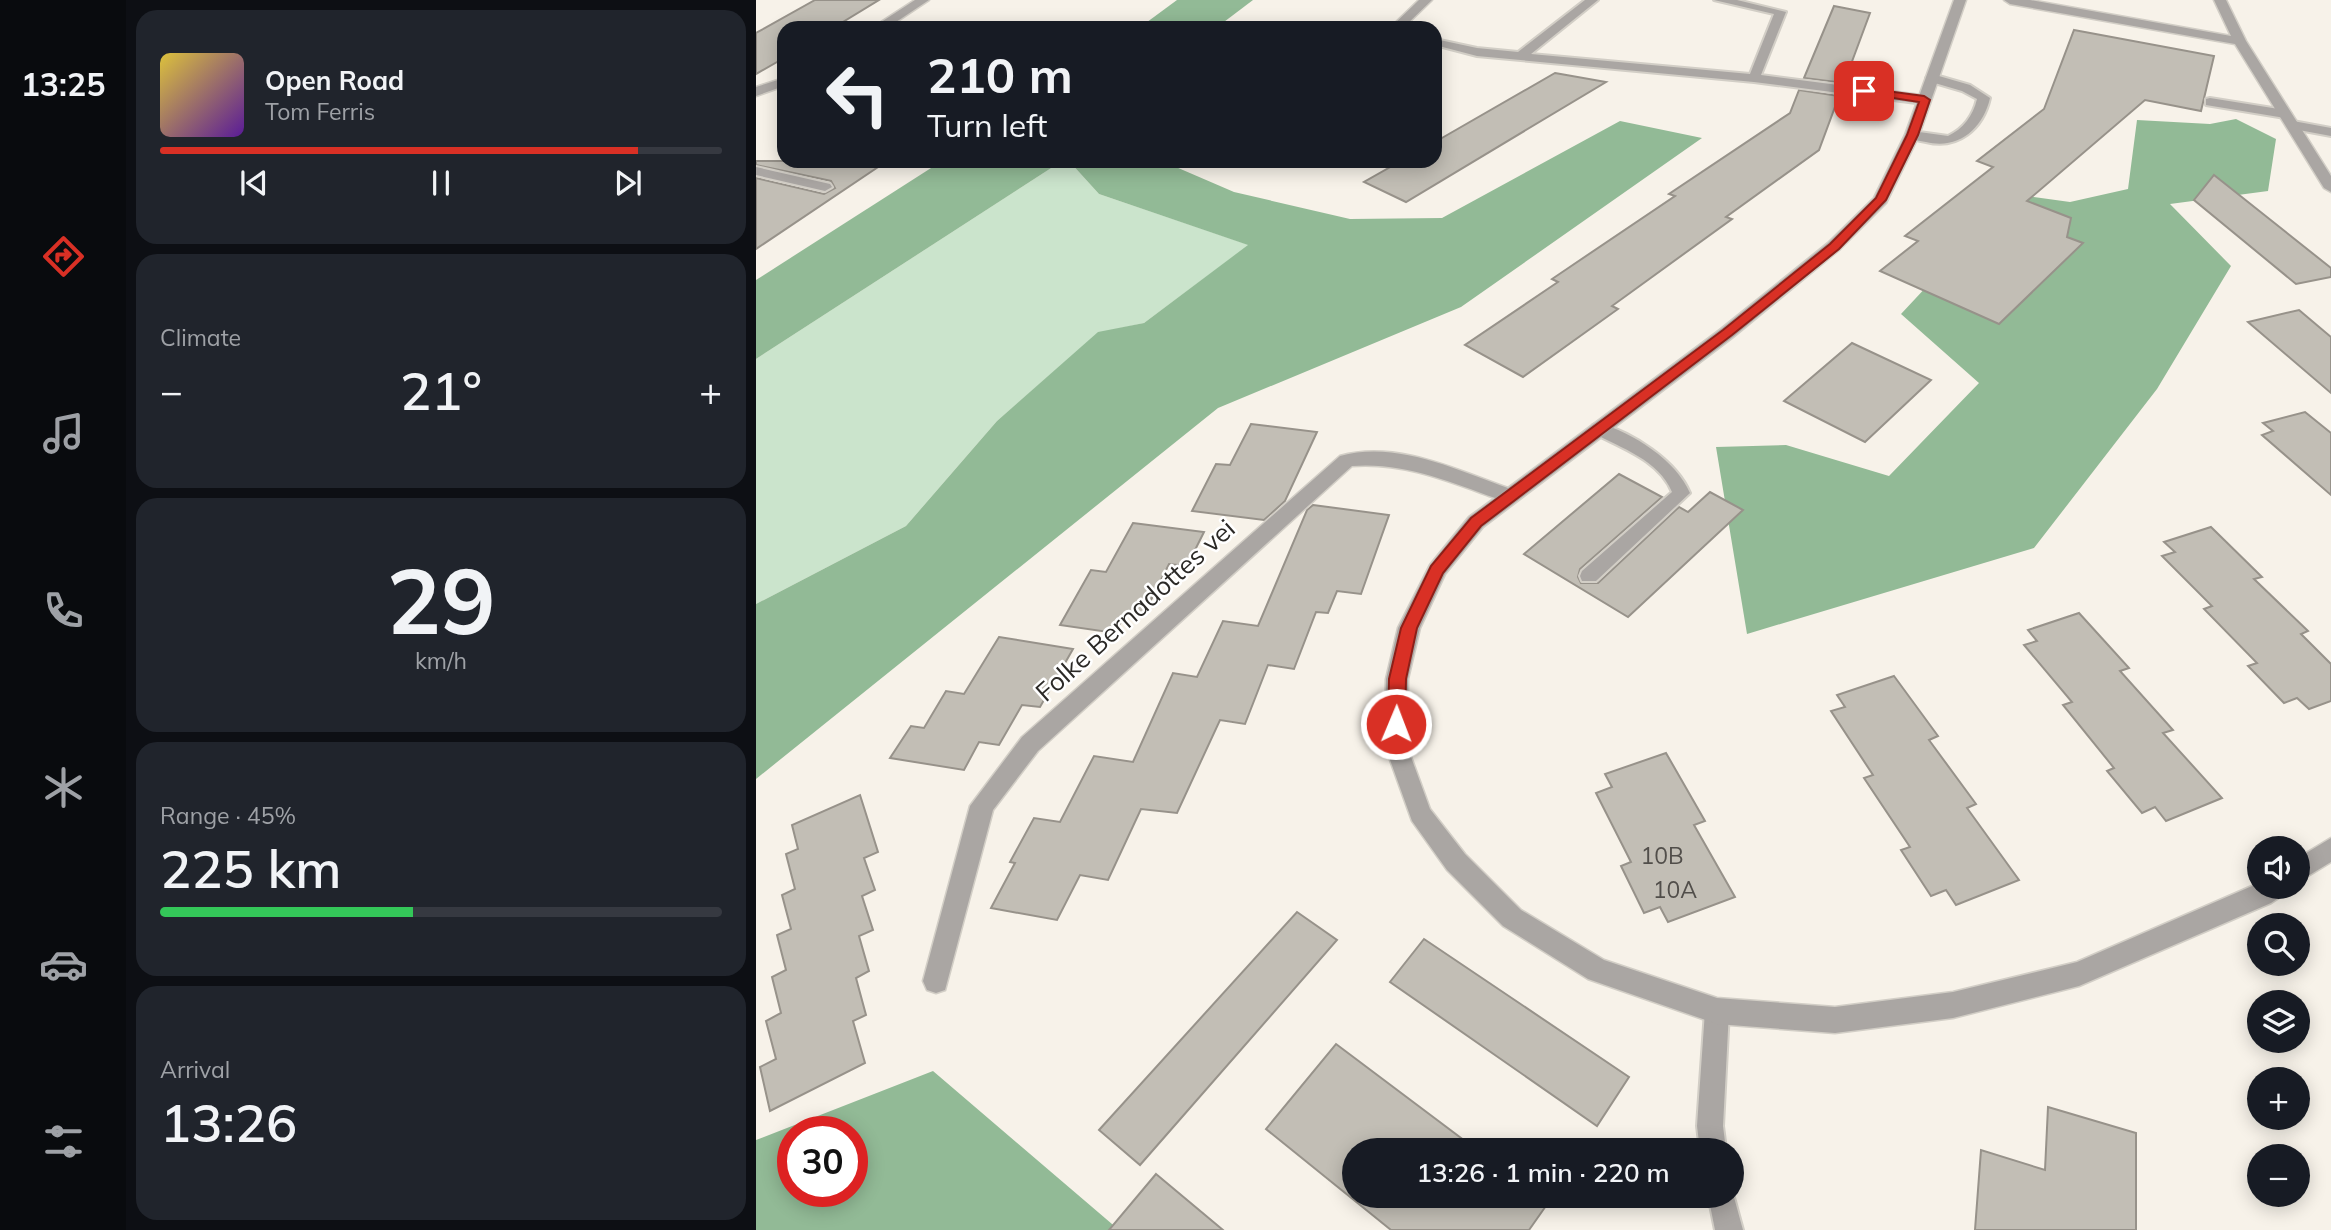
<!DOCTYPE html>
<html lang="en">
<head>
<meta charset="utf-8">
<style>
	body { margin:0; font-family:Mulish,sans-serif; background:#20242c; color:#f1f3f6; height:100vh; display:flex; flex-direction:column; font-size:26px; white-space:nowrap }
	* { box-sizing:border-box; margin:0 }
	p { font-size:23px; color:#9ea1a6 }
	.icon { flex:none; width:38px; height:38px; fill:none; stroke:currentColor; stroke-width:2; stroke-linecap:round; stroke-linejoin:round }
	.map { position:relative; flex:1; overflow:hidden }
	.side { display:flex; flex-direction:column; gap:10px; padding:10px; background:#0d0f14; width:630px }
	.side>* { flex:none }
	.guide { position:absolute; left:21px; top:21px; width:665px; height:147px; border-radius:21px; box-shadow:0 4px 18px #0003; background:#171b24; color:#f1f3f6; overflow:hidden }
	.buttons { position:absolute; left:1491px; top:836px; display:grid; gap:14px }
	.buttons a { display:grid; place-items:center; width:63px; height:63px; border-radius:50%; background:#171b24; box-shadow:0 4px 18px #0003; font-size:35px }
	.speed { position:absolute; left:21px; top:1116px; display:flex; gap:14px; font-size:35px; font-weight:700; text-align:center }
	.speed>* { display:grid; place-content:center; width:91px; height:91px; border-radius:50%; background:#171b24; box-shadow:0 4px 18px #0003; line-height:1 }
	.speed .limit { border:10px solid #d22; background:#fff; color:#111 }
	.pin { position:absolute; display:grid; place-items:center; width:60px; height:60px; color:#fff; margin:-30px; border-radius:14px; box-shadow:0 4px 10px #0006 }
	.me { position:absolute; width:77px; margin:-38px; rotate:1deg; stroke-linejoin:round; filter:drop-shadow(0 0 5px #0008) }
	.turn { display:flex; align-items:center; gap:24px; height:147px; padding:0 35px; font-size:32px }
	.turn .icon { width:91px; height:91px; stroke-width:2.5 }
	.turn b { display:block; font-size:49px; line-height:60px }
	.big { font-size:52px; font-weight:600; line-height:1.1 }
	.side .tile { flex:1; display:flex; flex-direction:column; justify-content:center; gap:10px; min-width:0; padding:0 24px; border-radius:21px; background:#20242c }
	.side .dial { align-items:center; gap:0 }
	.dial b { font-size:91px; line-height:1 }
	.song { display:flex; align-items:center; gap:21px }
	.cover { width:84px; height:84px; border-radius:10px; background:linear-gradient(135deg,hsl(50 70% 55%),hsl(270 70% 35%)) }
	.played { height:7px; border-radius:4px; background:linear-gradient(90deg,#d93025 85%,#363941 85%) }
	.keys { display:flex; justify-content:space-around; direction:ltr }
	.heat { display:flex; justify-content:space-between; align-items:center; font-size:38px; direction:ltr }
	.charge { height:10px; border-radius:5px; background:linear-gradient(90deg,#34c759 45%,#363941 0) }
	.trip { position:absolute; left:586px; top:1138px; width:402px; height:70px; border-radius:35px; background:#171b24; box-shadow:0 4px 18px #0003; font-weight:600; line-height:70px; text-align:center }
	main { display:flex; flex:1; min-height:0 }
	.tab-bar { display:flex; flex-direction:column; width:126px; justify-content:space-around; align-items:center; background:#090b0e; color:#9ea1a6 }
	.tab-bar .icon { width:49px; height:49px }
	.tab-bar .selected { color:#d93025 }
	.tab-bar b { font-size:32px; color:#f1f3f6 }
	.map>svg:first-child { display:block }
	.green { fill:#cbe4cc }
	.forest { fill:#92ba96; fill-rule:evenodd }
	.building { fill:#c2beb5; stroke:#97928a; stroke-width:2 }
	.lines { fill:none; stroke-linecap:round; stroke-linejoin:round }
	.lane-casing { stroke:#d2cec6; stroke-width:4 }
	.street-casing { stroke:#d2cec6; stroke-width:3 }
	.lane { fill:#aaa6a3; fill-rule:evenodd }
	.street { fill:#aaa6a3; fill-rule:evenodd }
	.route { fill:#d93025; stroke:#8d1f18; stroke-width:2 }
	.labels { text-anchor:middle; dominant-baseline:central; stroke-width:5; stroke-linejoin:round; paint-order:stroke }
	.number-label { font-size:23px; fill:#514e4a }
	.street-label { font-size:26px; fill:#2b2926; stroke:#fff }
</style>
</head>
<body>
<main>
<nav class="tab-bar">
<b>13:25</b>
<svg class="icon selected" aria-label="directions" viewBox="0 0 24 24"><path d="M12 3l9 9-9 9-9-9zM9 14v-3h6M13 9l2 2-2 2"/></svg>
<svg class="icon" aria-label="music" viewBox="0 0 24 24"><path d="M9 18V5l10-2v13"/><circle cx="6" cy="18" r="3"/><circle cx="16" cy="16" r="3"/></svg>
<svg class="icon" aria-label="phone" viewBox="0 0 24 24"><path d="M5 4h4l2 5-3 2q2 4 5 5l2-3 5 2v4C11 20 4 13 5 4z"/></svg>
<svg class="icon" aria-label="climate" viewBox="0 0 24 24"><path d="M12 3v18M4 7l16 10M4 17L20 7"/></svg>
<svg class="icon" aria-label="car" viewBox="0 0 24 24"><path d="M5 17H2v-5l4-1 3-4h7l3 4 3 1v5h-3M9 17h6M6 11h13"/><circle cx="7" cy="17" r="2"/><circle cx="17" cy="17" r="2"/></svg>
<svg class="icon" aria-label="filters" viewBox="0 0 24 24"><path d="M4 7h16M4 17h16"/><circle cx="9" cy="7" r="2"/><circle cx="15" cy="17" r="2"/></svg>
</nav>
<section class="side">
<div class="tile">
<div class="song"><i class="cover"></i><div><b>Open Road</b><p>Tom Ferris</p></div></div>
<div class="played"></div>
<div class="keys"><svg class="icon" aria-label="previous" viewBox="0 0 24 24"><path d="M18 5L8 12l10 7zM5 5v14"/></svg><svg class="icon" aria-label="pause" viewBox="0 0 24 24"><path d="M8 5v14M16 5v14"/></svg><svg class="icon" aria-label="next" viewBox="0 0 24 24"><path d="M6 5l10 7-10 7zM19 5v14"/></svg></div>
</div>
<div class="tile"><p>Climate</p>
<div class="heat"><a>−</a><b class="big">21°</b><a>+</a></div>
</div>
<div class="tile dial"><b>29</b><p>km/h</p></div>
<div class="tile"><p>Range · 45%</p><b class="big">225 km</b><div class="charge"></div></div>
<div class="tile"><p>Arrival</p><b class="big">13:26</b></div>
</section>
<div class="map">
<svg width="1575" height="1230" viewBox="0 0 1575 1230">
	<rect width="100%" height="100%" fill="#f7f2e9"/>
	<polygon class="green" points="306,161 313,161 343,194 493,245 388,323 342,333 241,421 150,526 0,604 0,359"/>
	<g class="forest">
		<polygon points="421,0 497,0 460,28 383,28"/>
		<polygon points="1480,119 1520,139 1512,191 1414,204 1475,266 1401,389 1278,548 991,634 960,447 1030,445 1133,476 1223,383 1145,314 1257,194 1314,202 1372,189 1381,120 1454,124"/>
		<polygon points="864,121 946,138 705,307 462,408 0,779 0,604 150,526 241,421 342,332 388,323 492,245 343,194 313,161 406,161 478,192 594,219 686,218"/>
		<polygon points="186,161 306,161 0,359 0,280"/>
		<path d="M177,1071L363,1230H0V1140ZM37,1132H96V1192H37Z"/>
	</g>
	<g class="building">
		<polygon points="59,0 123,0 77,28 28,28 28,58 0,74 0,33"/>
		<polygon points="1078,6 1114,13 1088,83 1048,78"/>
		<polygon points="1318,30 1458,56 1445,111 1389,100 1271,201 1315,218 1311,237 1327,243 1243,324 1124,271 1162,241 1149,236 1237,167 1221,161 1288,109"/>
		<polygon points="799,73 850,82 650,202 608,182 645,161 679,161 679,142"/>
		<polygon points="1043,90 1083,96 1063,150 970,217 976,219 856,306 862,309 767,377 709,345 802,282 796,279 919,196 913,194 1034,113"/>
		<polygon points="0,161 131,161 0,249 0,178 68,194 79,188 75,181 0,165"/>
		<polygon points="1458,175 1575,268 1575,277 1540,284 1438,200"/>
		<polygon points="1543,310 1575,337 1575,393 1492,322"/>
		<polygon points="1096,343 1175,380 1109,442 1028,401"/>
		<polygon points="1549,412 1575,433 1575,495 1506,435 1517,431 1507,423"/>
		<polygon points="495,424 561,432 529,501 508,520 436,511 460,464 474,465"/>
		<polygon points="863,474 906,497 824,569 822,577 825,583 842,583 923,507 932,512 954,492 987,510 872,617 768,554"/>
		<polygon points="557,505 633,515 605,594 581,591 572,613 560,612 538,669 512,665 489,724 464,720 421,813 385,809 352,880 324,875 301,920 235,908 259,863 254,862 278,818 304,822 338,756 377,762 417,673 441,677 467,621 502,626 551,510"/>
		<polygon points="377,523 448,532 431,566 413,564 388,614 370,612 359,633 304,625 335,570 350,572"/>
		<polygon points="1455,527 1506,577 1498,579 1552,631 1545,634 1575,664 1575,701 1553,709 1541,698 1528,703 1492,666 1501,663 1448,609 1456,606 1406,556 1419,552 1408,542"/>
		<polygon points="1323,613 1373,668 1364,671 1417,730 1407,733 1466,798 1410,821 1399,807 1386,813 1351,771 1358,768 1307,705 1316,702 1268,645 1281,641 1272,630"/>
		<polygon points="243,637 317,649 284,707 266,705 243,745 223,742 208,770 134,758 155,726 168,728 190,691 208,694"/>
		<polygon points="1138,676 1182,736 1173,740 1220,804 1211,808 1263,880 1200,905 1190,890 1175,896 1145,850 1154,847 1108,778 1117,775 1075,711 1089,707 1081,695"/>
		<polygon points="910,753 949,821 938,825 979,897 912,922 904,907 888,913 865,866 875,862 840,793 856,787 849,774"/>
		<polygon points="104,795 122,852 108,858 119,890 106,896 117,930 103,936 113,971 100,978 110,1015 97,1021 109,1063 14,1111 4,1067 20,1059 10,1021 25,1013 16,977 30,970 21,935 35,929 26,895 39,889 30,854 42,849 36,825"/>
		<polygon points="541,912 581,940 384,1165 343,1130"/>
		<polygon points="668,939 873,1077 841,1126 634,982"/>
		<polygon points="580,1044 721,1150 598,1150 598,1195 782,1195 792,1203 773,1230 635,1230 510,1129"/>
		<polygon points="1292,1107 1380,1133 1380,1230 1219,1230 1225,1150 1289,1170"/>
		<polygon points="400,1174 467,1230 353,1230"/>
	</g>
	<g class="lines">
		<defs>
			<g id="lane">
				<polygon points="829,0 842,0 775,54 994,74 1018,14 958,0 981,0 1030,12 1005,75 1168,96 1174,100 1168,104 998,82 721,56 679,45 679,39 721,48 762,52"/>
				<path d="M1176,74L1214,85L1234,98C1227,129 1202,150 1170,142C1162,141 1155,139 1150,135L1156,131L1192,136C1207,129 1217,116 1221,99L1206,91L1172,81L1170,78Z"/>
				<polygon points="1454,98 1529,110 1535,114 1529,118 1450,105 1450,99"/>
				<polygon points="1537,121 1575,128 1575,136 1532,128 1531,125"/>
				<polygon points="0,167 74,184 76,187 69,191 0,175"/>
				<path d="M843,423C877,433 920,460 934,493L840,581H826L824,576L826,571L916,492C903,460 865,448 837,433L835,429L837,425Z"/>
				<polygon points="961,999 970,1003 973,1011 967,1126 970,1150 944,1150 941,1126 949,1011 952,1003"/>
				<polygon points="976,1190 987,1230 959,1230 952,1195 976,1195"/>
			</g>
			<g id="street">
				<polygon points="159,0 173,0 131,28 116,28"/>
				<polygon points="663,0 676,0 647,28 634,28"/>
				<path d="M1198,0H1210L1163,135L1130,203L1084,249L977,337L727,527L689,574L664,628L652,679L651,746L674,809L709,854L765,910L848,960L961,998L1079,1007L1197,992L1321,962L1503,883V887H1530L1527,895L1515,903L1323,986L1197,1018L1079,1033L961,1024L832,979L747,926L691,870L656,821L629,746L630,679L642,628L674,565L713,517L739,498C692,481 647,462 596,466L282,751L237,810L189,990L180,993L171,990L167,981L214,806L266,737L584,456C640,440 701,470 752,488L965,329L1072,243L1118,198L1149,135Z"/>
				<polygon points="1248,0 1274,0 1475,36 1458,0 1470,0 1490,41 1575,176 1575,192 1568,188 1479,44 1254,4"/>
				<polygon points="28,78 28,86 0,96 0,87"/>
				<polygon points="1575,838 1575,862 1542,882 1542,858"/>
			</g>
		</defs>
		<use href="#lane" class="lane-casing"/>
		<use href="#street" class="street-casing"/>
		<use href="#lane" class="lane"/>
		<use href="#street" class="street"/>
	</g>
	<polygon class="route" points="1108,88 1168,96 1174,100 1162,135 1130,200 1083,249 976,335 725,526 687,573 661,628 650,679 649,724 646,729 634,729 632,724 633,679 645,628 675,566 715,518 967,330 1074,244 1120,198 1151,135 1163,102 1105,93 1103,91"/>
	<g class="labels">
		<g class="number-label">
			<text x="906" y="855">10B</text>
			<text x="919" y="889">10A</text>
		</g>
		<g class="street-label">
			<text transform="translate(379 610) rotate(-42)">Folke Bernadottes vei</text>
		</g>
	</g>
</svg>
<div class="buttons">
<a><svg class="icon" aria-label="sound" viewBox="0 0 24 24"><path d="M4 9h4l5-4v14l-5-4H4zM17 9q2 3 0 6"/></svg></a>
<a><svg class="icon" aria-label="search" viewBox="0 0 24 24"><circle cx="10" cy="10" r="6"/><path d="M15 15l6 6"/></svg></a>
<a><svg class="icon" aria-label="layers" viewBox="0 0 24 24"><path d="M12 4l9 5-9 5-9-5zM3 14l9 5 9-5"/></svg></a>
<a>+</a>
<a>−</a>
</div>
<div class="speed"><div class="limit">30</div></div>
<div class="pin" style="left:1108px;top:91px;background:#d93025"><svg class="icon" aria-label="arrive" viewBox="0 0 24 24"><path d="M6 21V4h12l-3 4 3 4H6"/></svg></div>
<svg class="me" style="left:640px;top:724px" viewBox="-20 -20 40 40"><circle r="17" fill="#d93025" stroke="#fff" stroke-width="3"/><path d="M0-11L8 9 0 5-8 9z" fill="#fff"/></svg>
<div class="trip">13:26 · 1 min · 220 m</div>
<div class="guide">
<div class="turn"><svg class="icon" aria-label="left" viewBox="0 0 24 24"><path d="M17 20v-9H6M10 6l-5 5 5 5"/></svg><div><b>210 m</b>Turn left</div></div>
</div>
</div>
</main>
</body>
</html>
